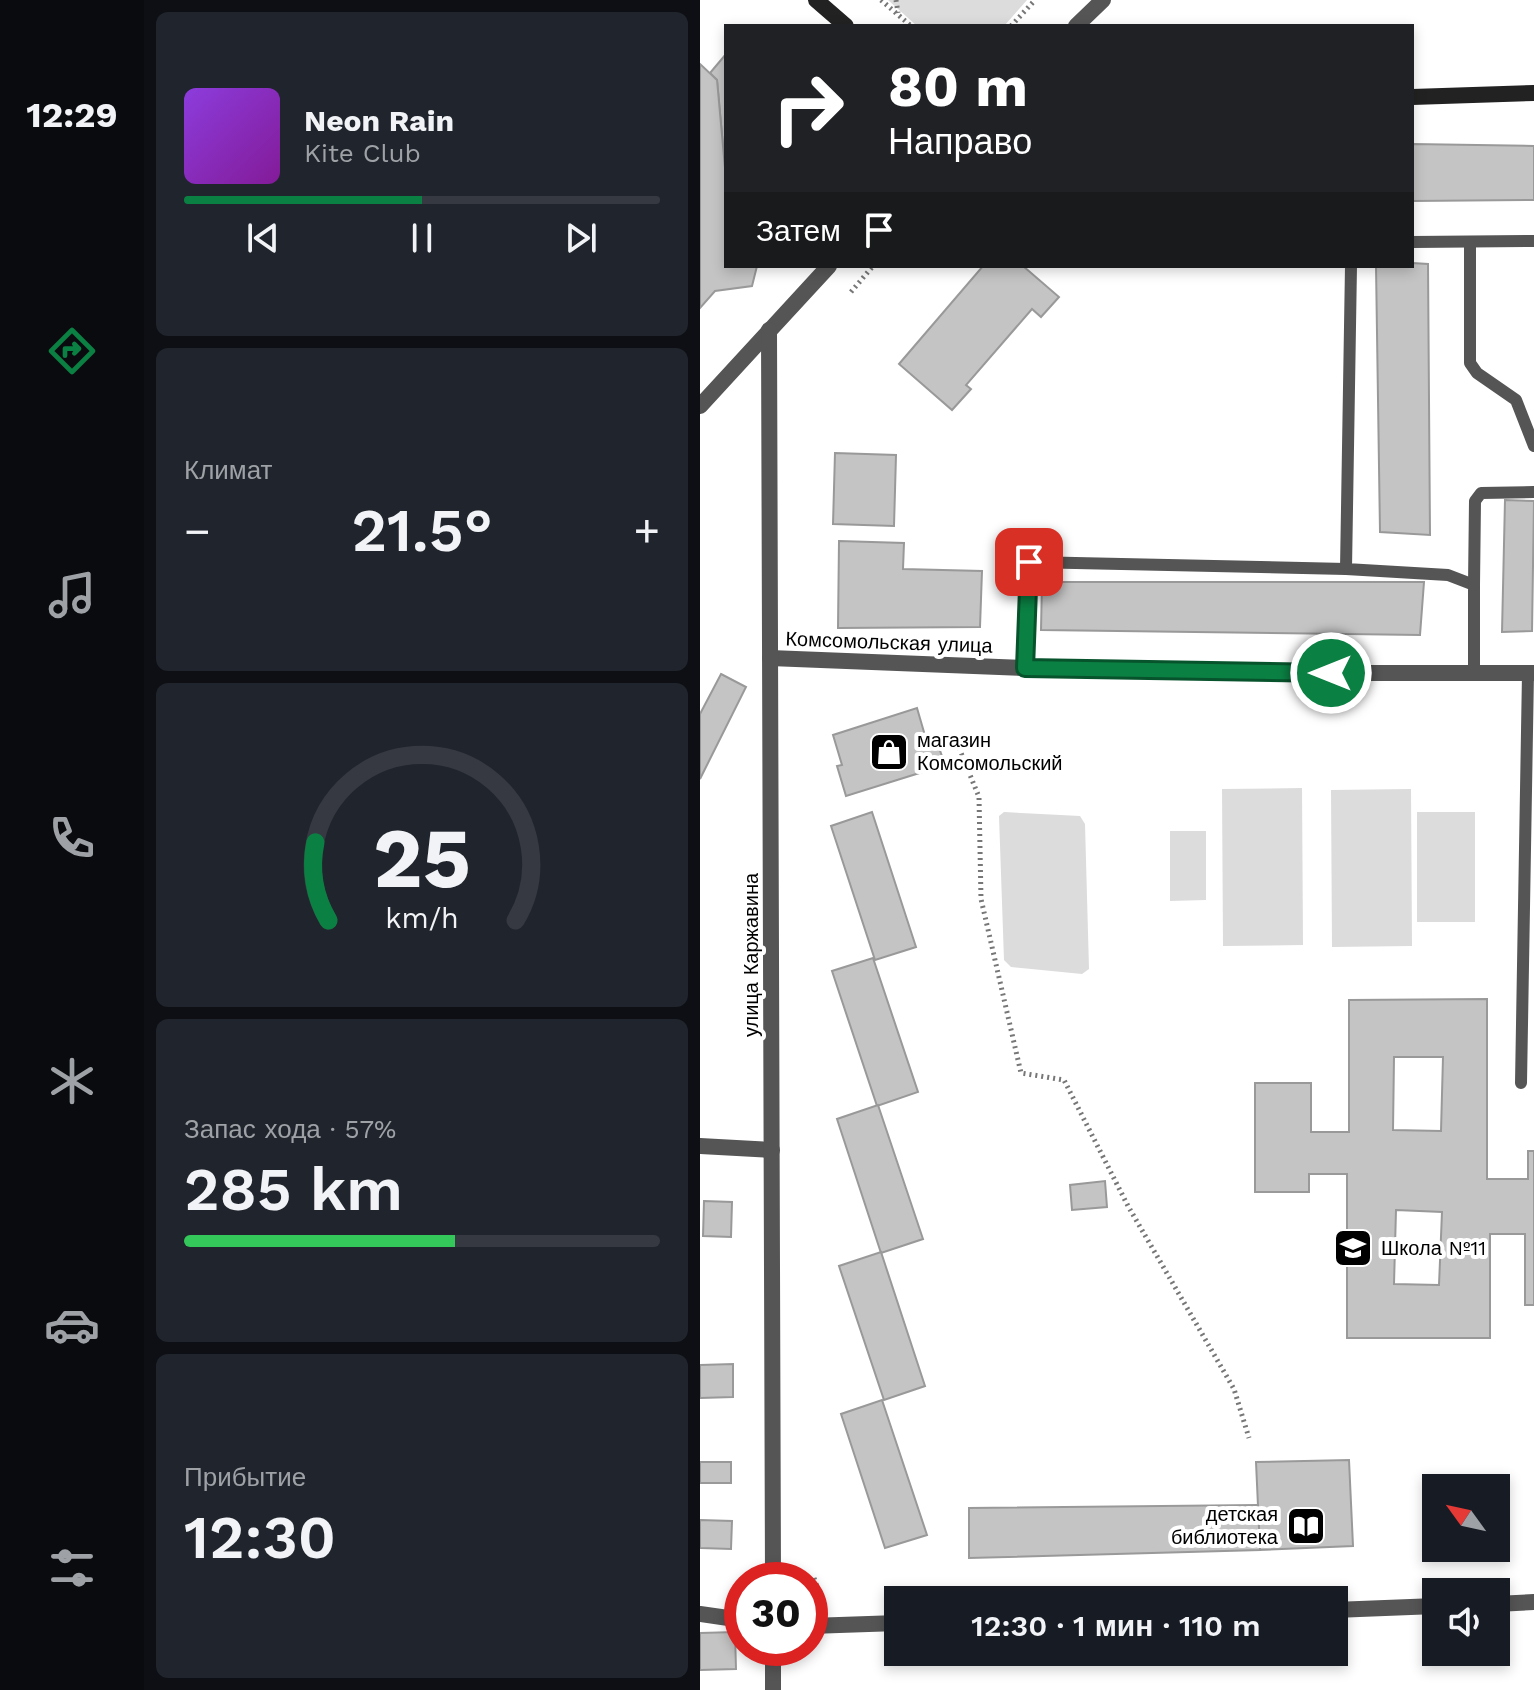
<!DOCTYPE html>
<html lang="ru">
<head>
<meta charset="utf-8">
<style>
	body { margin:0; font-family:"Work Sans",sans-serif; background:#20242c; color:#f1f3f6; height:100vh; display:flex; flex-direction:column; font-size:30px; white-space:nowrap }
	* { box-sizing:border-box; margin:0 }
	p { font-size:26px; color:#9ea1a6 }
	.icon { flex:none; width:44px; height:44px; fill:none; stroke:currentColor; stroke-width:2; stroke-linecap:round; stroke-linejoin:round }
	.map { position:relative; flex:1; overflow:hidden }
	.panel { display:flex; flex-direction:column; gap:12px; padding:12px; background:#0d0f14; width:556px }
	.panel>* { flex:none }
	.top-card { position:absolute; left:24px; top:24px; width:690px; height:244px; border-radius:0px; box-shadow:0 4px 12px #0003; background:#202124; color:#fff; overflow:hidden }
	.needle { width:52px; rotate:303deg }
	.tools { position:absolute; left:722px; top:1474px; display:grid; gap:16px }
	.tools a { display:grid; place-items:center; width:88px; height:88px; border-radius:0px; background:#171b24; box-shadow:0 4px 12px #0003; font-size:40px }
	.speed { position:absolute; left:24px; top:1562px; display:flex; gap:16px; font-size:40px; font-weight:700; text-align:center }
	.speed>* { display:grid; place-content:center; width:104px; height:104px; border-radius:50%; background:#171b24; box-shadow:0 4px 12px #0003; line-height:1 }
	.speed .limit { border:12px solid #d22; background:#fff; color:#111 }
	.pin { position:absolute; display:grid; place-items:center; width:68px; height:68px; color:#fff; margin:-34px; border-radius:16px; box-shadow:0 4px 12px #0006 }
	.me { position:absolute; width:88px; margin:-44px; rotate:270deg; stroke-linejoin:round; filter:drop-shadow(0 0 6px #0008) }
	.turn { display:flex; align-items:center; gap:28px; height:168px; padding:0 32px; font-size:36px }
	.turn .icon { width:104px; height:104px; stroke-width:2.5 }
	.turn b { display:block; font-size:56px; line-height:68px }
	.then { display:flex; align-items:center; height:76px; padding:0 32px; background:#0003; gap:16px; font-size:30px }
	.big { font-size:60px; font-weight:600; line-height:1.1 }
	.panel .widget { flex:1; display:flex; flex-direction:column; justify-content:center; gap:12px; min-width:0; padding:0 28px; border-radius:12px; background:#20242c }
	.panel .dial { align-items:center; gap:0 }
	.dial svg { height:208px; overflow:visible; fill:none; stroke:#363941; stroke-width:7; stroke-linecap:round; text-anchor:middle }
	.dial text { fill:#f1f3f6; stroke:none }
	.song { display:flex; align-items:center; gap:24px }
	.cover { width:96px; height:96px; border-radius:12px; background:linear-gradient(135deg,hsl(270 70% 55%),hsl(290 70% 35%)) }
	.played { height:8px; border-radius:4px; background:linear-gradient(90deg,#0b8043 50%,#363941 50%) }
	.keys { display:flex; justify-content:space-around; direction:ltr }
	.heat { display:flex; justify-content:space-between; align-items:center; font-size:44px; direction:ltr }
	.charge { height:12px; border-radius:6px; background:linear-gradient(90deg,#34c759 57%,#363941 0) }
	.trip { position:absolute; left:184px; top:1586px; width:464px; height:80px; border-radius:0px; background:#171b24; box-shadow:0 4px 12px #0003; font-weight:600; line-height:80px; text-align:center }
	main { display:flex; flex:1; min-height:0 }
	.tabs { display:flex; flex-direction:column; width:144px; justify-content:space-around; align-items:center; background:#090b0e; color:#9ea1a6 }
	.tabs .icon { width:56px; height:56px }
	.tabs .selected { color:#0b8043 }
	.tabs b { font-size:36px; color:#f1f3f6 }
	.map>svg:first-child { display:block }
	.green { fill:#dcdcdc }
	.building { fill:#c4c4c4; stroke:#999; stroke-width:2; fill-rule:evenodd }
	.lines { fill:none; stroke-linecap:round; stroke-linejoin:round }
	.path { stroke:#777; stroke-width:5; stroke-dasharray:2 4; stroke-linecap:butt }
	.service { stroke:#555; stroke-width:12 }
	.minor { stroke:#555; stroke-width:16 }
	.tertiary { stroke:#555; stroke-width:16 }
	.secondary { stroke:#222; stroke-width:16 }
	.route-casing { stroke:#07532c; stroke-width:20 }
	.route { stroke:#0b8043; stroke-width:14 }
	.labels { text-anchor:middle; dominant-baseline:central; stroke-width:8; stroke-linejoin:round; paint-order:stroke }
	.street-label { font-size:20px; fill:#000; stroke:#fff }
	.poi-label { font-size:20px; fill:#000; stroke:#fff; text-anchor:start }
</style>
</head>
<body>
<main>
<nav class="tabs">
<b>12:29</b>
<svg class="icon selected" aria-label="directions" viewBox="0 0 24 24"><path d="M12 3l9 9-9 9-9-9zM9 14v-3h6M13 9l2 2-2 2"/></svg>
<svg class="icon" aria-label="music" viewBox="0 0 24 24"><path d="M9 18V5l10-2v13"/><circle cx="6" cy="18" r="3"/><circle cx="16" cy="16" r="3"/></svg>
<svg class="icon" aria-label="phone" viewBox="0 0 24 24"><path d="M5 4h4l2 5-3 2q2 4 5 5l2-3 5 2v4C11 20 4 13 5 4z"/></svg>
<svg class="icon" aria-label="climate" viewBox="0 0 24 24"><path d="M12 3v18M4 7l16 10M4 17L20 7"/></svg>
<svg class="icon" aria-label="car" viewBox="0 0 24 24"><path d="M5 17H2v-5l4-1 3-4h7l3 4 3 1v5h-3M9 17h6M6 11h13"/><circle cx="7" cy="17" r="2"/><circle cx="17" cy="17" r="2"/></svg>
<svg class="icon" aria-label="filters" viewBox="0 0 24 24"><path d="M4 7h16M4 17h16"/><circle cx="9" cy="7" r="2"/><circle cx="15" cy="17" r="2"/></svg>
</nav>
<section class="panel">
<div class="widget">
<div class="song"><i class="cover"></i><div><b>Neon Rain</b><p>Kite Club</p></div></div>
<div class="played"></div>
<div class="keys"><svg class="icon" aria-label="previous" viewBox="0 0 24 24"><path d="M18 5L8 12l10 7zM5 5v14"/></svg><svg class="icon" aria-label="pause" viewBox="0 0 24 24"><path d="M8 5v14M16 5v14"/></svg><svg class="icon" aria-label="next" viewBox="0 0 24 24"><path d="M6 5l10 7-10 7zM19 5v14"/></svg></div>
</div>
<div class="widget"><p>Климат</p>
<div class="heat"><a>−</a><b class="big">21.5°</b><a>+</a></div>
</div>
<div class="widget dial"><svg viewBox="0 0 100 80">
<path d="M14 69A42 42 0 1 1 86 69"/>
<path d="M14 69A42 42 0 0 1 9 39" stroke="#0b8043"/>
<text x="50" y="56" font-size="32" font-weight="700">25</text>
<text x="50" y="72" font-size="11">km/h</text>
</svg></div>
<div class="widget"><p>Запас хода · 57%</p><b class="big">285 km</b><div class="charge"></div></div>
<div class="widget"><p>Прибытие</p><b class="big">12:30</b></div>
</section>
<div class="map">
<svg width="834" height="1690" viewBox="0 0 834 1690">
	<rect width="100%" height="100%" fill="#fff"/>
	<g class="green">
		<polygon points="188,0 327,0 304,26 217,26"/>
		<polygon points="602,788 603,945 523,946 522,789"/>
		<polygon points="711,789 712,946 632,947 631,790"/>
		<polygon points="304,812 380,816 385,824 389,969 382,974 311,967 304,960 299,816"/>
		<rect x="717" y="812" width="58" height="110"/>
		<polygon points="470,831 506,831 506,900 470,901"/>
	</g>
	<g class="building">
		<polygon points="26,54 26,179 17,80 10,73"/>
		<polygon points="0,64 17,80 26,179 26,266 57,266 52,286 15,291 0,308"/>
		<polygon points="712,144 834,146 834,200 712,201"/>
		<polygon points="712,263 728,264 730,535 680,532 676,266 712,266"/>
		<polygon points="283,266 323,266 359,297 341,317 332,309 266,385 271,389 252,410 199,364"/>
		<polygon points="135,453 196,455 194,526 133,524"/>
		<polygon points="805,500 834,501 832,631 802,632"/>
		<polygon points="139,541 204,543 203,569 282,571 280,627 138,628"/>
		<polygon points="342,582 724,582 720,635 341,630"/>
		<polygon points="21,674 46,687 0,779 0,714"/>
		<polygon points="217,708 226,739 235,736 245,765 146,796 137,766 142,765 133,735"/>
		<polygon points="172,812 216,947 175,960 131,826"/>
		<polygon points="173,958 218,1092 177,1106 132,971"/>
		<path d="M787,999V1179H828V1151H834V1305H825V1234H790V1338H647V1174H609V1192H555V1083H611V1132H649V1000ZM694,1057H743L741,1131L693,1130ZM696,1210L742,1212L739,1285L694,1284Z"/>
		<polygon points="178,1105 223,1239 181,1253 137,1119"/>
		<polygon points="405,1181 407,1207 372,1210 370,1185"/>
		<polygon points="4,1201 32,1202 31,1237 3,1236"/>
		<polygon points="181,1252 225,1386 184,1400 139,1266"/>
		<polygon points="33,1364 33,1397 0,1398 0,1365"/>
		<polygon points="182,1400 227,1535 185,1548 141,1414"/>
		<polygon points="649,1460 653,1546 560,1550 556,1462"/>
		<rect x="0" y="1462" width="31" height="21"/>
		<polygon points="558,1505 560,1550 269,1558 269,1508"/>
		<polygon points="0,1520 32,1521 31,1549 0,1548"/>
		<polygon points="35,1632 36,1669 0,1670 0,1633"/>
	</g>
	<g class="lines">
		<g class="path">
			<polyline points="181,0 211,26"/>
			<polyline points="196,0 198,13"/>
			<polyline points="311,26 335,0"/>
			<polyline points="151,292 173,266"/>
			<polyline points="259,748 279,797 281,899 321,1073 364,1080 428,1206 534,1389 549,1438"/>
			<polyline points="114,1578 124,1607"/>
		</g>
		<g class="service">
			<polyline points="712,242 834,241"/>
			<polyline points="770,242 770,363 777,373 816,400 834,446"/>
			<polyline points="651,266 646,569 748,575 774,585 774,672"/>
			<polyline points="774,585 775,501 781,493 834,492"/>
			<polyline points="325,668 329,562 646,569"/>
			<polyline points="821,1083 828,673"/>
		</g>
		<g class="minor">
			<polyline points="376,26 403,0"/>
			<polyline points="0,406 129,266"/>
			<polyline points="70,658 325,668 545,673 834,673"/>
			<polyline points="0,1146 72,1150"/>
			<polyline points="0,1614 42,1620"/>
		</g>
		<g class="tertiary">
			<polyline points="69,330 73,1580"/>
			<polyline points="796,1604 834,1602"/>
			<polyline points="634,1610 736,1606"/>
			<polyline points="110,1626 198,1623"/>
			<polyline points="73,1648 73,1690"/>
		</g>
		<g class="secondary">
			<polyline points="116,0 146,26"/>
			<polyline points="712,97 834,93"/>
		</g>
	</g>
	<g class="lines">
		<defs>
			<polyline id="route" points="329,562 325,668 631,673"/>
		</defs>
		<use href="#route" class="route-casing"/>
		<use href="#route" class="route"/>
	</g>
	<defs>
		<symbol id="shop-square" viewBox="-11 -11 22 22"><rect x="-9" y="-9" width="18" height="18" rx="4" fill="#000" stroke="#fff"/><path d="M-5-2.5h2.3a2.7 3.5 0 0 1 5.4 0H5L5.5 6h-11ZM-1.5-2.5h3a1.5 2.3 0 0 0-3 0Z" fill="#fff"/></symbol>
		<symbol id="school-square" viewBox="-11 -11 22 22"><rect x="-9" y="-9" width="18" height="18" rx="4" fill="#000" stroke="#fff"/><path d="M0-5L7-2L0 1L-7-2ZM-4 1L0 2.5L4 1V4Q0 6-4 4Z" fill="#fff"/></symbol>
		<symbol id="library-square" viewBox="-11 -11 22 22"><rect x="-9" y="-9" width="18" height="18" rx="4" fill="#000" stroke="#fff"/><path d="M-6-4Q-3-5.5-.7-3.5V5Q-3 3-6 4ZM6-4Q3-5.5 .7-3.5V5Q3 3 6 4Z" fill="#fff"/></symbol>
	</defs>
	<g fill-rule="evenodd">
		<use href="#shop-square" x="167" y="730" width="44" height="44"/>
		<use href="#school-square" x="631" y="1226" width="44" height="44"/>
		<use href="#library-square" x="584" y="1504" width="44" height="44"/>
	</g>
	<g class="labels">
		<g class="street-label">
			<text transform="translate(189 642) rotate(2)">Комсомольская улица</text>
			<text transform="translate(51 955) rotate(-90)">улица Каржавина</text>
		</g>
		<g class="poi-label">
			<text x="217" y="740">магазин<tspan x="217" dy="23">Комсомольский</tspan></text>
			<text x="681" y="1248">Школа №11</text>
			<text x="578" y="1514" text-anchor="end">детская<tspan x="578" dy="23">библиотека</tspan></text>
		</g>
	</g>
</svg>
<div class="tools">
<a><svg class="needle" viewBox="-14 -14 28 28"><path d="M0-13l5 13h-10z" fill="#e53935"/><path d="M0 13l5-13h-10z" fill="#9ea1a6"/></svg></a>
<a><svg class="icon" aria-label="sound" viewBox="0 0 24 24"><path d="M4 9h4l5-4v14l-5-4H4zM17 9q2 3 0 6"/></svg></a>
</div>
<div class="speed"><div class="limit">30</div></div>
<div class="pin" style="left:329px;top:562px;background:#d93025"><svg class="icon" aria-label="arrive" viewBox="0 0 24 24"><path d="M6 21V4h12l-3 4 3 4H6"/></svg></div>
<svg class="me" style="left:631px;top:673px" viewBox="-20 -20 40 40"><circle r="17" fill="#0b8043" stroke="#fff" stroke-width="3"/><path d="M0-11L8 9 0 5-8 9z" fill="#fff"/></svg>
<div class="trip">12:30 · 1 мин · 110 m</div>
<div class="top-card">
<div class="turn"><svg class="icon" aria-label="right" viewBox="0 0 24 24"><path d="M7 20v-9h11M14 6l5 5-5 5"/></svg><div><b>80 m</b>Направо</div></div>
<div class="then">Затем<svg class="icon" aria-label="arrive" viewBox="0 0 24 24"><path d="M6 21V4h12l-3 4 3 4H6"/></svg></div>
</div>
</div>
</main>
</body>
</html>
